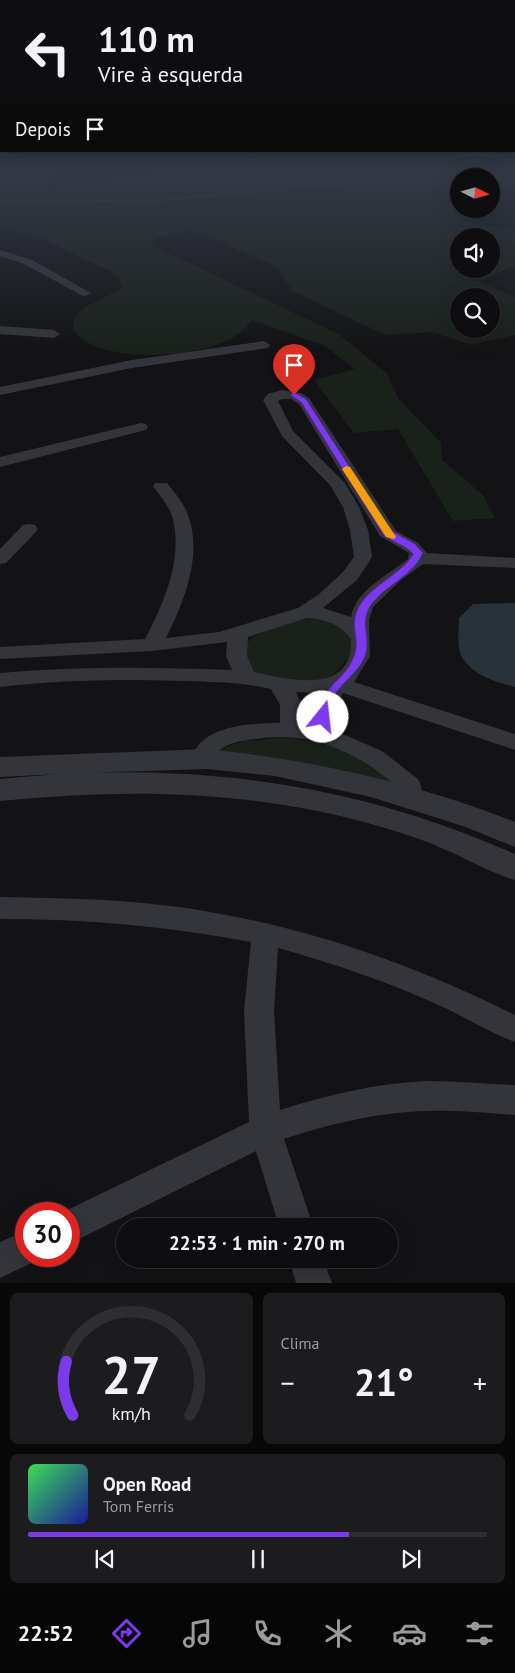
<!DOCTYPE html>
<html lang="pt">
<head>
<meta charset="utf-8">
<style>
	body { margin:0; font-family:"PT Sans",sans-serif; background:#1c1c1e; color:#f1f3f6; height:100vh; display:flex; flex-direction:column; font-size:19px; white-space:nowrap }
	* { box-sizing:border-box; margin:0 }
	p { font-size:16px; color:#9b9c9f }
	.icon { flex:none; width:28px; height:28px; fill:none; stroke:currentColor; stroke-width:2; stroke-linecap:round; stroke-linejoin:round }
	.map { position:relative; height:1283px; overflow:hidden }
	.side { display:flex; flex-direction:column; gap:10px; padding:10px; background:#080809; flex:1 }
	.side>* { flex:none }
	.top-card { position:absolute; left:0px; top:0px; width:515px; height:152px; box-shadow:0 5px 20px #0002,0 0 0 1px #2e2e30; background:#0e0e10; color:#f1f3f6; overflow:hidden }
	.needle { width:32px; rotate:96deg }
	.controls { position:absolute; left:450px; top:168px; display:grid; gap:10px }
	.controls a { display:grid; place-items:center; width:50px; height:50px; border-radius:50%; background:#0e0e10; box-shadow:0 5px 20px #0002,0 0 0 1px #2e2e30; font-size:25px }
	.speed { position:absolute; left:15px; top:1202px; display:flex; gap:10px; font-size:25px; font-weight:700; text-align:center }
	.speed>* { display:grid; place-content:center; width:65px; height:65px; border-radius:50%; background:#0e0e10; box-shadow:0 5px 20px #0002,0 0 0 1px #2e2e30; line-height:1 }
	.speed .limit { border:8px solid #d22; background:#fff; color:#111 }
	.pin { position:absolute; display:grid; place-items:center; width:42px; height:42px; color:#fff; margin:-51px -21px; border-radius:50% 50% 50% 0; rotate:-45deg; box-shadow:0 0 5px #0007 }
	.pin .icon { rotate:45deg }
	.me { position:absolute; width:55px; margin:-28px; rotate:16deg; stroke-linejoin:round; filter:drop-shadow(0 0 4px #0008) }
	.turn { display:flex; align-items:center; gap:18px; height:105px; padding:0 15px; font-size:22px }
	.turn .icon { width:65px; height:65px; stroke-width:2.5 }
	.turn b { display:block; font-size:35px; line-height:42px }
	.then { display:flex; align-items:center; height:48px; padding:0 15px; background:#0003; gap:10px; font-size:19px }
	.big { font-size:38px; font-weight:600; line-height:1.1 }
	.side .widget { flex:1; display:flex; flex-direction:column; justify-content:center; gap:8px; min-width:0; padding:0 18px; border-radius:8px; background:#1c1c1e }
	.side .dial { align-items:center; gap:0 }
	.dial svg { height:130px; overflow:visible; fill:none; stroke:#2e2e30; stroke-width:7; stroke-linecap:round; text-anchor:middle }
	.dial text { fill:#f1f3f6; stroke:none }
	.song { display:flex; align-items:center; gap:15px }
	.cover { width:60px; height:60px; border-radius:8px; background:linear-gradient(135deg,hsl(130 70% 55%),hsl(240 70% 35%)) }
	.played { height:5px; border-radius:2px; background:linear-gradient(90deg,#7c3aed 70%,#2e2e30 70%) }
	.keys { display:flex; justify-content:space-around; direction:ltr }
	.heat { display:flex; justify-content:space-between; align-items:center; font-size:28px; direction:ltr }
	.side .tiles { flex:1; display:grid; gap:10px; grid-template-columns:1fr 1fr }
	.widget:last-child { grid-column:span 2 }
	.trip { position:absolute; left:116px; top:1218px; width:282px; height:50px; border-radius:25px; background:#0e0e10; box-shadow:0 5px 20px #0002,0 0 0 1px #2e2e30; font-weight:600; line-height:50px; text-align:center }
	.tab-bar { display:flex; height:80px; justify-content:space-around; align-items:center; background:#060606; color:#9b9c9f }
	.tab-bar .icon { width:35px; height:35px }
	.tab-bar .active { color:#7c3aed }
	.tab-bar b { font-size:22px; color:#f1f3f6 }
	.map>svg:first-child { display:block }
	.green { fill:#1a201a; fill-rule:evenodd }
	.water { fill:#293239 }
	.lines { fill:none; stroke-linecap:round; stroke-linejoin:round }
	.stream { stroke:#293239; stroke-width:2.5 }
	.minor { fill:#34353a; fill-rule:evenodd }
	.tertiary { fill:#34353a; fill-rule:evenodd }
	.route { fill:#7c3aed; stroke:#51269a }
	.slow { fill:#f59e0b }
</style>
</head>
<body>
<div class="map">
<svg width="515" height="1283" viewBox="0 0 515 1283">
	<rect width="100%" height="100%" fill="#131315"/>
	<g class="green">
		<path d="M0,172H30L59,176L37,186L49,191L175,172H515V185H491V176H459V180H437L459,190V209H491V203L501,207L460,221L515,231V268L511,267L480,282L515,297V335L471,345L433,332L385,335L292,290L276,266L191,230L157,238L152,245L338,334L387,373L398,398L441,443L442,460L483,495L495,518L453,521L398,429L354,433L314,380L355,369L323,345L252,320C244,328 239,335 229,340C193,357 100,366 73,330L74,317L87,306L123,288L118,275L35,235L0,229ZM459,236H491V269H459ZM459,296H491V329H459Z"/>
		<path d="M318,618C329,621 340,624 348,634C359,649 340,673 326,678C310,684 289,680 273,677C266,676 255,675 251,669C247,664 245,654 243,648C252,631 299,618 318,618Z"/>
		<path d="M282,738C335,742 360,753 400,788L208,753L244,741Z"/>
	</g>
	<path class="water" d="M515,603V687C496,682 472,675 462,657C456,647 459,630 459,618L473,604Z"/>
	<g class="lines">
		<polyline class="stream" points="0,202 160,200 460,172"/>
		<g class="minor">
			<polygon points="0,250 32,260 91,293 85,296 81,295 24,264 0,256"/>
			<polygon points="0,326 54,330 60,334 54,338 0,334"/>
			<polygon points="264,341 270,345 268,348 132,368 0,395 0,387 132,360"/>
			<path d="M282,390L301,393L309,398L396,531L418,543L427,553L515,558V568L423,564L401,580L373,607L369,620L370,656L354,682L515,734V750L343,693L334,710L338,732L382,751L418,779C423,787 423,796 418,804L410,807L402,804L398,798V788C358,751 309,730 254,739C241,741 228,743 218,751V759L215,765L207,767L199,765L195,750C210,725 253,723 280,723V705L271,689C242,682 213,682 183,681C122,679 61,680 0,687V673C78,666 154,667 232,670L226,656L227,642L152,651L0,659V647L145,639C164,603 184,557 172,516C168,504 159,495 153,486L155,483H167C174,492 184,503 188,515C203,555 184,602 166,638L219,632L298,608L318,595L343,572L354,557L350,530L343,507L330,485L282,436L263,400L268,394ZM282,399H291L299,404L380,536L409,553L408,559C388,575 356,590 351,617L323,608L357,580L372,557L368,530L359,507L345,483L293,431L278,401ZM307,618C325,619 340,624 351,639C353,696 290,680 254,672L247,656L248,637ZM296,692L320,693L312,710L314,726L301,724L302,705Z"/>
			<polygon points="141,423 146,424 148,427 146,430 0,467 0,457"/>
			<polygon points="29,524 35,525 38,529 35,533 6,563 0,564 0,549 23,525"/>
			<path d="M0,897C44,898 88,898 132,902C266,913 395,955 515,1015V1042C490,1033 467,1018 443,1007C389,982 335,964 278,948L274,1011L280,1110C327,1095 377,1083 427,1081C456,1081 486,1084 515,1085V1115C486,1113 456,1110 427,1111C379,1112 329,1124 284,1139L313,1226H279L256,1151L69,1244V1214H59L249,1122L244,1011L251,942C167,926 85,919 0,919Z"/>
			<polygon points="26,1231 26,1256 40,1256 38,1260 0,1278 0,1242"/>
			<polygon points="289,1259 323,1259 332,1283 296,1283"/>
		</g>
		<path class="tertiary" d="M207,749C312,760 417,783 515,822V847L463,826L371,797L275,776L207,769L81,773C237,768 372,791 515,854V880C491,873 469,860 446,850C427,841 406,834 385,828C259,790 130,788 0,801V779L58,774L0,777V757Z"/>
	</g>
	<linearGradient id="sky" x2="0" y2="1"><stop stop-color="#0a0a0c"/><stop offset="0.49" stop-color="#333946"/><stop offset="1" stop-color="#333946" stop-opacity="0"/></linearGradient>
	<rect width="515" height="352" fill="url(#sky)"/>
	<path class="route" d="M294,392L306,399L390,530L415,544L423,553C414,574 389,584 374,601C357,621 372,636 365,656C359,674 337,684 332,702C330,707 330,713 329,717L323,721L317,717C323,682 344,683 354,656C362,635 344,623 365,598C378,583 406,569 413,554C405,544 392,543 383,534L301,402L290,395Z"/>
	<polygon class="slow" points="346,466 350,467 396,537 394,539 386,537 342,469"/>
</svg>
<div class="controls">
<a><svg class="needle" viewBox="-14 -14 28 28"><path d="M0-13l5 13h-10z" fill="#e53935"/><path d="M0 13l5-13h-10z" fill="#9b9c9f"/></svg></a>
<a><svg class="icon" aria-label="sound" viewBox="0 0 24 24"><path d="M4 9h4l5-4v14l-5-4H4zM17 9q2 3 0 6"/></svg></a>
<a><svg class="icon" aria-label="search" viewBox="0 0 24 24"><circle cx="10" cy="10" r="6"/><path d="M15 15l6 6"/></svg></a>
</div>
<div class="speed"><div class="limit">30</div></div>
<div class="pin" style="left:294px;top:395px;background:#d93025"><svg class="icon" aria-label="arrive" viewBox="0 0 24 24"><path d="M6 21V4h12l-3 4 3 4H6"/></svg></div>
<svg class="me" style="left:323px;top:717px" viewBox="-20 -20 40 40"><circle r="19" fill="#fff"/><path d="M0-13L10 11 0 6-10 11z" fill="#7c3aed"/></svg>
<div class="trip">22:53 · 1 min · 270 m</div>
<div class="top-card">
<div class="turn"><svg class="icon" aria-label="left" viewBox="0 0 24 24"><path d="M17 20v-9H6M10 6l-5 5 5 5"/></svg><div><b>110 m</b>Vire à esquerda</div></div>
<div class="then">Depois<svg class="icon" aria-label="arrive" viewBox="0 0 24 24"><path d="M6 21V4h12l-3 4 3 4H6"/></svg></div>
</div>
</div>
<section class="side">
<div class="tiles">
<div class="widget dial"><svg viewBox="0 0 100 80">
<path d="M14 69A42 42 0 1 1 86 69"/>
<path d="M14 69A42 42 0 0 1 10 36" stroke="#7c3aed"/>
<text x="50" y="56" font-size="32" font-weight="700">27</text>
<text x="50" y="72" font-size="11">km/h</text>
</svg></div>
<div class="widget"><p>Clima</p>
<div class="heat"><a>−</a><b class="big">21°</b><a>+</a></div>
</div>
<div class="widget">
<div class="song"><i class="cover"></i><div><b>Open Road</b><p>Tom Ferris</p></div></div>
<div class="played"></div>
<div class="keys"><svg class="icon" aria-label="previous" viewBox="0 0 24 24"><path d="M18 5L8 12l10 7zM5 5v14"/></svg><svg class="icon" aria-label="pause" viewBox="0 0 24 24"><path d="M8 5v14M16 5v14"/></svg><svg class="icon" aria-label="next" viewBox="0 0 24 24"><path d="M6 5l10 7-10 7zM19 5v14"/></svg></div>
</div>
</div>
</section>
<nav class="tab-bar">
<b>22:52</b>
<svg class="icon active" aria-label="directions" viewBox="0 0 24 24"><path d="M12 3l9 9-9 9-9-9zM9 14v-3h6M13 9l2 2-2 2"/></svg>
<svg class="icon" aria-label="music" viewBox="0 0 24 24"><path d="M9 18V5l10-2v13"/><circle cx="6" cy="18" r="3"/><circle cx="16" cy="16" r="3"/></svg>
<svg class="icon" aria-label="phone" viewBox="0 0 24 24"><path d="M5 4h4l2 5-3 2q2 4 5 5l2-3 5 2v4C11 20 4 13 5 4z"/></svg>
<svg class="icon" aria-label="climate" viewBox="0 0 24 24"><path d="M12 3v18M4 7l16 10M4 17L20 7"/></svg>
<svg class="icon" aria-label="car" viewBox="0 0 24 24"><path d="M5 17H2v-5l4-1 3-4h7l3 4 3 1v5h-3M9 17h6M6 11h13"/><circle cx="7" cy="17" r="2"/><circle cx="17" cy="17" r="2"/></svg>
<svg class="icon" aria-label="filters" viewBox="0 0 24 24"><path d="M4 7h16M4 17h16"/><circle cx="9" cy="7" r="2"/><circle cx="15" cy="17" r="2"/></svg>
</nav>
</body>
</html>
